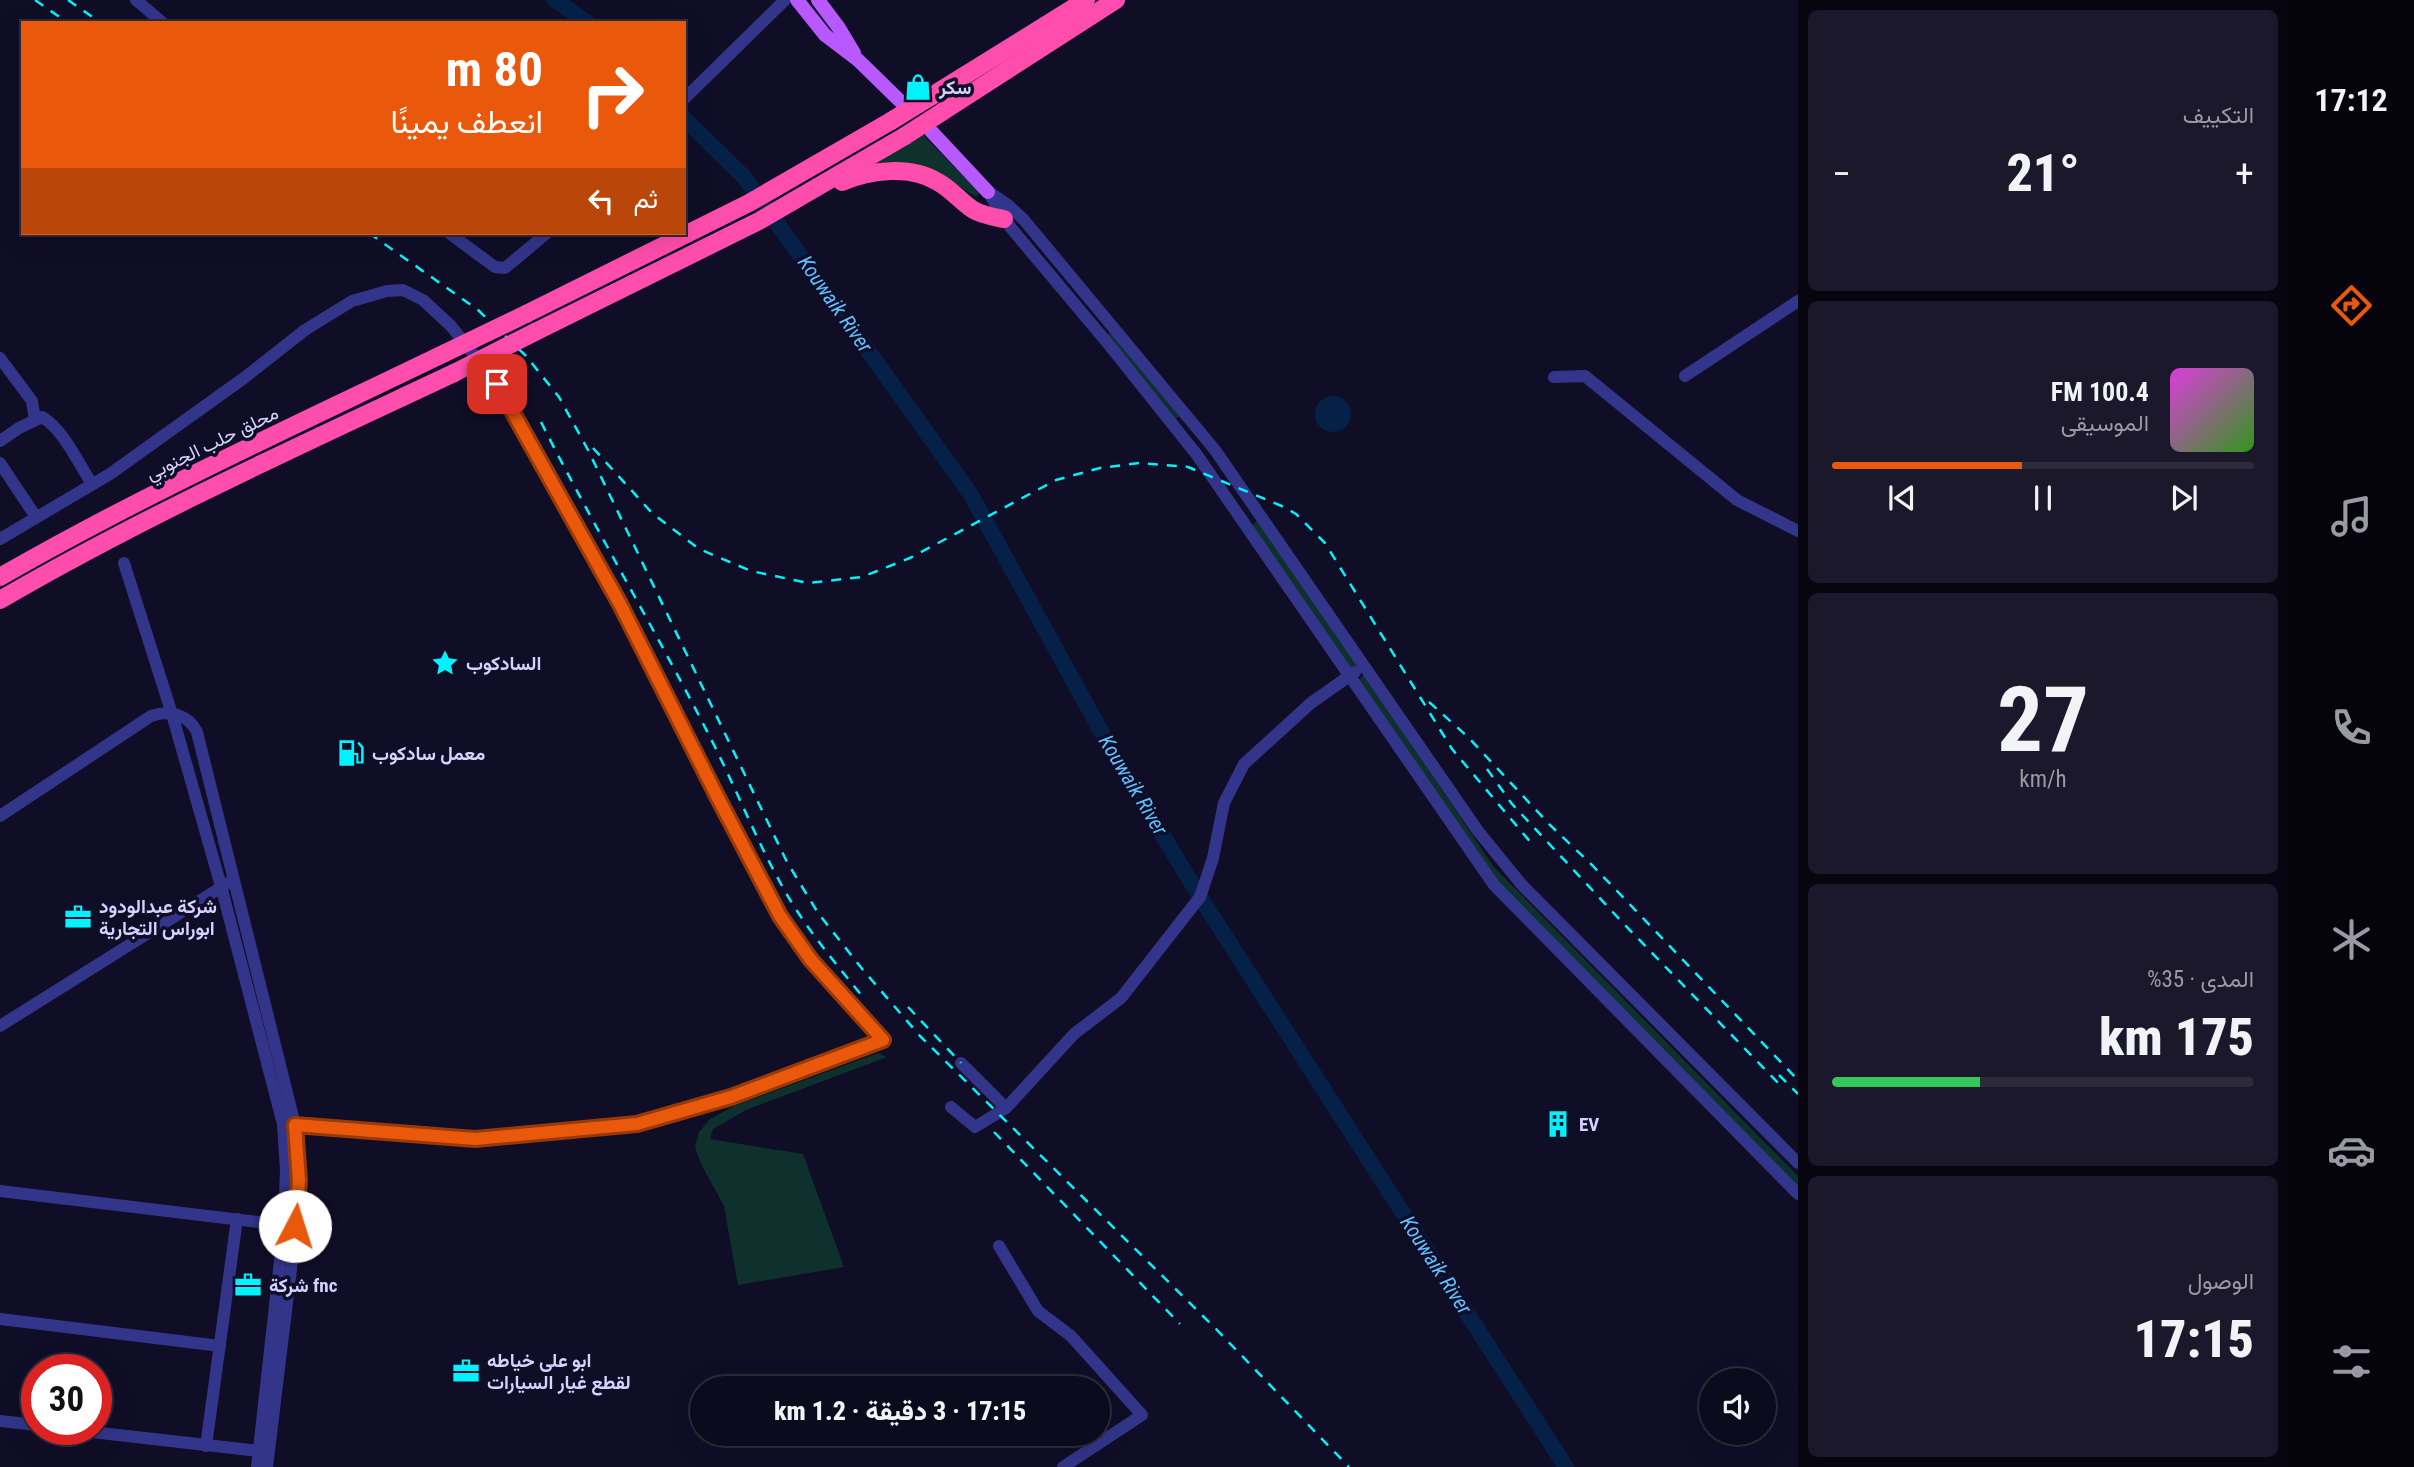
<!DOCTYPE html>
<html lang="ar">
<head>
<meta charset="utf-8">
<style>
	body { margin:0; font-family:"Roboto Condensed",Vazirmatn,sans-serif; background:#1a182a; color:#f1f3f6; direction:rtl; height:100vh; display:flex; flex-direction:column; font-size:26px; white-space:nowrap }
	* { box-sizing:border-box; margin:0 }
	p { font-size:23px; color:#9a9aa4 }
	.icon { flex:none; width:38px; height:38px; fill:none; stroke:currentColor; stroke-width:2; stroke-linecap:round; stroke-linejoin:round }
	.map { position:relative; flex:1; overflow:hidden; direction:ltr }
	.details { display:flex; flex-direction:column; gap:10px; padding:10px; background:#070610; width:490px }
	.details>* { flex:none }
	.hud { position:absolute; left:21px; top:21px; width:665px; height:214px; border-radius:0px; box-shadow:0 7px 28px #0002,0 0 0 2px #2c2b3b; direction:rtl; background:#ea580c; color:#fff; overflow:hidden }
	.fabs { position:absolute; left:1699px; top:1368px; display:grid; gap:14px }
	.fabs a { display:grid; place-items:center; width:77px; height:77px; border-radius:50%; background:#0c0a1d; box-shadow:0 7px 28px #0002,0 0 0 2px #2c2b3b; font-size:35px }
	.speed { position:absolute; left:21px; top:1354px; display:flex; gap:14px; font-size:35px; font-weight:700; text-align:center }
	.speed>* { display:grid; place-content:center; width:91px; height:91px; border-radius:50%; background:#0c0a1d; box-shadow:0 7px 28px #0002,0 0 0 2px #2c2b3b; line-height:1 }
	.speed .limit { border:10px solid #d22; background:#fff; color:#111 }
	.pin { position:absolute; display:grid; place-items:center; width:60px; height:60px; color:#fff; margin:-30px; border-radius:14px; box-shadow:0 4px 10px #0006 }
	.me { position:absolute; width:77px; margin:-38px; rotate:5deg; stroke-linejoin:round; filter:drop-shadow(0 0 5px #0008) }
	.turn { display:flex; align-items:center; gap:24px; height:147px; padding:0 28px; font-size:32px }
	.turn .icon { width:91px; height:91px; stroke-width:2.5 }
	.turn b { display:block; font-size:49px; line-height:60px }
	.then { display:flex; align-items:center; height:66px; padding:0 28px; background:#0003; gap:14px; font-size:26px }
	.big { font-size:52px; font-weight:800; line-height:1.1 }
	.details .widget { flex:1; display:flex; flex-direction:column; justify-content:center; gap:10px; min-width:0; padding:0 24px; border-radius:10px; background:#1a182a }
	.details .dial { align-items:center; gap:0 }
	.dial b { font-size:91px; line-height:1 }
	.song { display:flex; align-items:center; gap:21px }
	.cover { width:84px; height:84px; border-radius:10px; background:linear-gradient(135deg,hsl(300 70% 55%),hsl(110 70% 35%)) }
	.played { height:7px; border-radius:4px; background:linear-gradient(90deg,#ea580c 45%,#2c2b3b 45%) }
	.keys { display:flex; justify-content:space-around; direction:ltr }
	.heat { display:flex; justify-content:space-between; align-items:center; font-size:38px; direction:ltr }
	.charge { height:10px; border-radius:5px; background:linear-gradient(90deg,#34c759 35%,#2c2b3b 0) }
	.trip { position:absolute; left:690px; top:1376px; width:420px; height:70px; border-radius:35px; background:#0c0a1d; box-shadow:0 7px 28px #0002,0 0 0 2px #2c2b3b; font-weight:800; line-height:70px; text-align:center; direction:rtl }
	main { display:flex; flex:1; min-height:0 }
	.dock { display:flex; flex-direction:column; width:126px; justify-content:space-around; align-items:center; background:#05040c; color:#9a9aa4 }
	.dock .icon { width:49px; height:49px }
	.dock .current { color:#ea580c }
	.dock b { font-size:32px; color:#f1f3f6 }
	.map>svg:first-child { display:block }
	.green { fill:#0f312e }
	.water { fill:#052147 }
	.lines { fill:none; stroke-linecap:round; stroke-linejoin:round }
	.river { stroke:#052147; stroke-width:16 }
	.minor { stroke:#33358a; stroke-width:12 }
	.major { stroke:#b759ff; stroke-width:14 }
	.highway { stroke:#ff4dad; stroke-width:18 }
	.rail { stroke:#00f3fd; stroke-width:2.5; stroke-dasharray:10 9; stroke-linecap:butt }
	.highway-bridge { stroke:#ff4dad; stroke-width:18 }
	.route-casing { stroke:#983908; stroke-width:18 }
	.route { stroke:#ea580c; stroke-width:12 }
	.labels { text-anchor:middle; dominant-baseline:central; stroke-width:7; stroke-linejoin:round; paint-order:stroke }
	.poi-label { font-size:19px; font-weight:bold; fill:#d5d2ff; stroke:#100d27; text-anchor:start }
	.street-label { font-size:19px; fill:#d5d2ff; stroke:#100d27 }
	.water-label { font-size:21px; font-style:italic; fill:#60bfff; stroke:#100d27 }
</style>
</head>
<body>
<main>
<nav class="dock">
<b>17:12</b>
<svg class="icon current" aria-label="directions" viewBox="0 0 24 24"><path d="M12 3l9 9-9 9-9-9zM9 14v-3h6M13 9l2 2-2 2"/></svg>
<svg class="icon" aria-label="music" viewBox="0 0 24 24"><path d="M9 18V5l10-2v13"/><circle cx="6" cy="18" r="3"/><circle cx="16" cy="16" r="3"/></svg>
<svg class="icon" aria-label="phone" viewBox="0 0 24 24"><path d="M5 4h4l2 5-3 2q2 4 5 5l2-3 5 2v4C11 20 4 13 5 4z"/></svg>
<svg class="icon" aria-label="climate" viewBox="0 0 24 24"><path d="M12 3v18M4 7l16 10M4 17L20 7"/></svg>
<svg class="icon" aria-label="car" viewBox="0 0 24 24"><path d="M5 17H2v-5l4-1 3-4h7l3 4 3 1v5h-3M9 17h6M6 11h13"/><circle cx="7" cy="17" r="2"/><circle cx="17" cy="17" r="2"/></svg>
<svg class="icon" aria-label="filters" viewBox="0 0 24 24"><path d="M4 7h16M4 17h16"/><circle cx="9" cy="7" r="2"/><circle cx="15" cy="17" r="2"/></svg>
</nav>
<section class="details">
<div class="widget"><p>التكييف</p>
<div class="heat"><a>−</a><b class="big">21°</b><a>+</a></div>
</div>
<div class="widget">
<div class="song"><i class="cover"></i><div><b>100.4 FM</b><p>الموسيقى</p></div></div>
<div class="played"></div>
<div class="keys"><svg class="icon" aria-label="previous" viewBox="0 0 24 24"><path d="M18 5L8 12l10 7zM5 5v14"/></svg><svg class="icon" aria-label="pause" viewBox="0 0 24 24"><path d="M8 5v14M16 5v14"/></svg><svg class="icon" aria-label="next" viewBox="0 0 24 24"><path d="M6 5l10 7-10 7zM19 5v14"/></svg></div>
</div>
<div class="widget dial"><b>27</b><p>km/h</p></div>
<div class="widget"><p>المدى · 35%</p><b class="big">175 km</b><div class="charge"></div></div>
<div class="widget"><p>الوصول</p><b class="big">17:15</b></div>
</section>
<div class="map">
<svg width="1798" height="1467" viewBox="0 0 1798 1467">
	<rect width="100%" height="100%" fill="#100d27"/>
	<g class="green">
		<polygon points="922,134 980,193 976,197 945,177 859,169"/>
		<polygon points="1112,330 1182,414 1176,419 1107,335"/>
		<polygon points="1259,520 1357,666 1351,670 1252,525"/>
		<polygon points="1364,675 1494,867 1798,1176 1798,1189 1506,892 1358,680"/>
		<polygon points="878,1053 887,1057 746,1110 713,1129 710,1139 803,1154 844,1267 738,1285 724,1206 701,1164 695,1147 699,1132 710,1119 734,1106"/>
	</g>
	<circle class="water" cx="1333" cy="414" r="18"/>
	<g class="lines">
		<g class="river">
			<polyline points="555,0 588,23"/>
			<polyline points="684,118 744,177 971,495 1113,753 1200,897 1566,1467"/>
		</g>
		<g class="minor">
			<polyline points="136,0 163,23"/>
			<polyline points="684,99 785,0"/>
			<polyline points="988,192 1011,228 1110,346 1197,455 1494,885 1798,1194"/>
			<polyline points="989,192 1008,205 1024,220 1215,450 1478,831 1522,885 1798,1163"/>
			<polyline points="449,233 495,267 505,268 547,233"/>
			<polyline points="0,358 32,401 35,420"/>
			<polyline points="1685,376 1798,301"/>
			<polyline points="1554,377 1585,376 1737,500 1798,531"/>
			<path d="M0,441L19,428L42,417C64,430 78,463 92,484"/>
			<polyline points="0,463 36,517"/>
			<polyline points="0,539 110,474 244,378 305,330 352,301 387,291 403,290 423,300 451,326 497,384 620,604 718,798 781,916 811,960 883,1040 731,1097 637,1124 475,1139 283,1124"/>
			<polyline points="124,563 172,714 221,886 283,1124 286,1170 284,1225 257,1467"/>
			<path d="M0,816L151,716C169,710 188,714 197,732L295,1125L299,1181L294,1245L267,1467"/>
			<polyline points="0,1026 228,883"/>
			<polyline points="961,1063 1006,1108"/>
			<polyline points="951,1107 975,1127 1006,1108 1074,1034 1121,998 1200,897 1213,858 1224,803 1244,764 1311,703 1355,672"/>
			<polyline points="0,1191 292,1226"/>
			<polyline points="999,1246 1038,1311 1071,1336 1142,1415 1063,1467"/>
			<polyline points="0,1319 220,1346"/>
			<polyline points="0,1421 37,1425"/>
			<polyline points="74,1430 259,1451"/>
			<polyline points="206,1446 237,1219"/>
		</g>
		<g class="major">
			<polyline points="797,0 825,35 858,60 900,101"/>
			<polyline points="818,0 839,28 854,53"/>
			<polyline points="931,131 988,192"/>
		</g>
		<g class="highway">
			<polyline points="930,97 1086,0"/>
			<polyline points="942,112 1116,0"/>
			<path d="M842,182C871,170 910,165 938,182C951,189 960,201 972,209C981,215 994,217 1004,219"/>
			<polyline points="526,314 749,203 891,121"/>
			<polyline points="535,332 759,221 905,136"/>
			<path d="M0,577C144,494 296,425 445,353"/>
			<path d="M0,600C146,515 301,445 454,373"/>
		</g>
		<g class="rail">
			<polyline points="35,0 68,23"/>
			<polyline points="68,0 101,23"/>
			<polyline points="369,233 478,310 526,356 559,397 588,450 787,862 818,913 863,970 920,1036 1216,1329 1349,1467"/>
			<path d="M541,422C596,531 659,636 714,745C737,791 756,839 781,884C803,925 833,960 862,996"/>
			<polyline points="593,448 652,513 699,549 751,571 808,583 862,577 910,558 1056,480 1100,468 1139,463 1188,467 1284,507 1296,514 1325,543 1452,749 1532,844"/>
			<polyline points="1429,702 1468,737 1550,825 1593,866 1798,1080"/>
			<polyline points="1487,769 1512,804 1623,923 1782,1087"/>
			<polyline points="908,1007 961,1063"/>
			<polyline points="1779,1075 1798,1094"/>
			<polyline points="994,1132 1180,1324"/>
		</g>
		<g class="highway-bridge">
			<polyline points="891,121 930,97"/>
			<polyline points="905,136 942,112"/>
			<polyline points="445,353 526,314"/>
			<polyline points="454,373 535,332"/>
		</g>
	</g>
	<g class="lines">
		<defs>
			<polyline id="route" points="295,1226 299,1181 295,1125 475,1139 637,1124 731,1097 883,1040 811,960 780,916 718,798 620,604 497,384"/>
		</defs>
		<use href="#route" class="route-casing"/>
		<use href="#route" class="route"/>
	</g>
	<defs>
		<symbol id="shop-bare" viewBox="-9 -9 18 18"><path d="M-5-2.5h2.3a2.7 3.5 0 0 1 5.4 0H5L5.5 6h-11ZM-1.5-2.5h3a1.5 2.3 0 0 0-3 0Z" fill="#00f3fd" stroke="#100d27" stroke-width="2.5" paint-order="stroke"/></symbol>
		<symbol id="sight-bare" viewBox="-9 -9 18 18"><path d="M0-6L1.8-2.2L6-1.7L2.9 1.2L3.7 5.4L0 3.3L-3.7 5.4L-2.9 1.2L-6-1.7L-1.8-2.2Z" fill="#00f3fd" stroke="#100d27" stroke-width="2.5" paint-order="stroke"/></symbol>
		<symbol id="fuel-bare" viewBox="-9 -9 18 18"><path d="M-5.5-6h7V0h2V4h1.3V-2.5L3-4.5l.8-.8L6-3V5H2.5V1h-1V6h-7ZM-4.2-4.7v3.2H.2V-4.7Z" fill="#00f3fd" stroke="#100d27" stroke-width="2.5" paint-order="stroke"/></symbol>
		<symbol id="office-bare" viewBox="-9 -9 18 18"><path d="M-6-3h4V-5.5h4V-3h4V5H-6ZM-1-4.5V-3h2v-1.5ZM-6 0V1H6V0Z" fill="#00f3fd" stroke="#100d27" stroke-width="2.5" paint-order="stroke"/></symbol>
		<symbol id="building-bare" viewBox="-9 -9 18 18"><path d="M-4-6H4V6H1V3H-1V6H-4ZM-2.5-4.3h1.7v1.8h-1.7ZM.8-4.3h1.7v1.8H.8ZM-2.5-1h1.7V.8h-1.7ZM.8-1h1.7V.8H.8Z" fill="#00f3fd" stroke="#100d27" stroke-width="2.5" paint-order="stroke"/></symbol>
	</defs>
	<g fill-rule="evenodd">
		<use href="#shop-bare" x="899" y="68" width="38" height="38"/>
		<use href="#sight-bare" x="426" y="644" width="38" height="38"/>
		<use href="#fuel-bare" x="332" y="734" width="38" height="38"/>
		<use href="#office-bare" x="59" y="898" width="38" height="38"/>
		<use href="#building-bare" x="1539" y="1105" width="38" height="38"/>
		<use href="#office-bare" x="229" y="1266" width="38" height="38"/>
		<use href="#office-bare" x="447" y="1352" width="38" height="38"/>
	</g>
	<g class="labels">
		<g class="poi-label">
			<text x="939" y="87">سكر</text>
			<text x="466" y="663">السادكوب</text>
			<text x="372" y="753">معمل سادكوب</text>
			<text x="99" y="906">شركة عبدالودود<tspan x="99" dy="22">ابوراس التجارية</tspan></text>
			<text x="1579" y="1124">EV</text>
			<text x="269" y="1285">شركة fnc</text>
			<text x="487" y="1360">ابو علي خياطه<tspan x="487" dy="22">لقطع غيار السيارات</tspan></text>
		</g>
		<g class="street-label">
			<text transform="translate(212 443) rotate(-26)">محلق حلب الجنوبي</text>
		</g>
		<g class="water-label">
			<text transform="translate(835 304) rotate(55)">Kouwaik River</text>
			<text transform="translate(1133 785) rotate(59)">Kouwaik River</text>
			<text transform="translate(1436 1265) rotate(57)">Kouwaik River</text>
		</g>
	</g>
</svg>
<div class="fabs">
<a><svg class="icon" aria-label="sound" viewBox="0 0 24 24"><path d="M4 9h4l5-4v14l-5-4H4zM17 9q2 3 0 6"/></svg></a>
</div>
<div class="speed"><div class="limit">30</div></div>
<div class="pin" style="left:497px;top:384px;background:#d93025"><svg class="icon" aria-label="arrive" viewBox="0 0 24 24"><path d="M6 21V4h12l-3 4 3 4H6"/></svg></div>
<svg class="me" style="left:295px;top:1226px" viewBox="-20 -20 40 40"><circle r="19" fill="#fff"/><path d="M0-13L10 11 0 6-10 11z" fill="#ea580c"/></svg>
<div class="trip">17:15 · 3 دقيقة · 1.2 km</div>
<div class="hud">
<div class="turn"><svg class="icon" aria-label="right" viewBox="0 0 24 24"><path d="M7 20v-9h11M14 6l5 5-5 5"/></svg><div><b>80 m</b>انعطف يمينًا</div></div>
<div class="then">ثم<svg class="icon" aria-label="left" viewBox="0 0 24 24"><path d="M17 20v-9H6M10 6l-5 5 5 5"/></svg></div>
</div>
</div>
</main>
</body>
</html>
